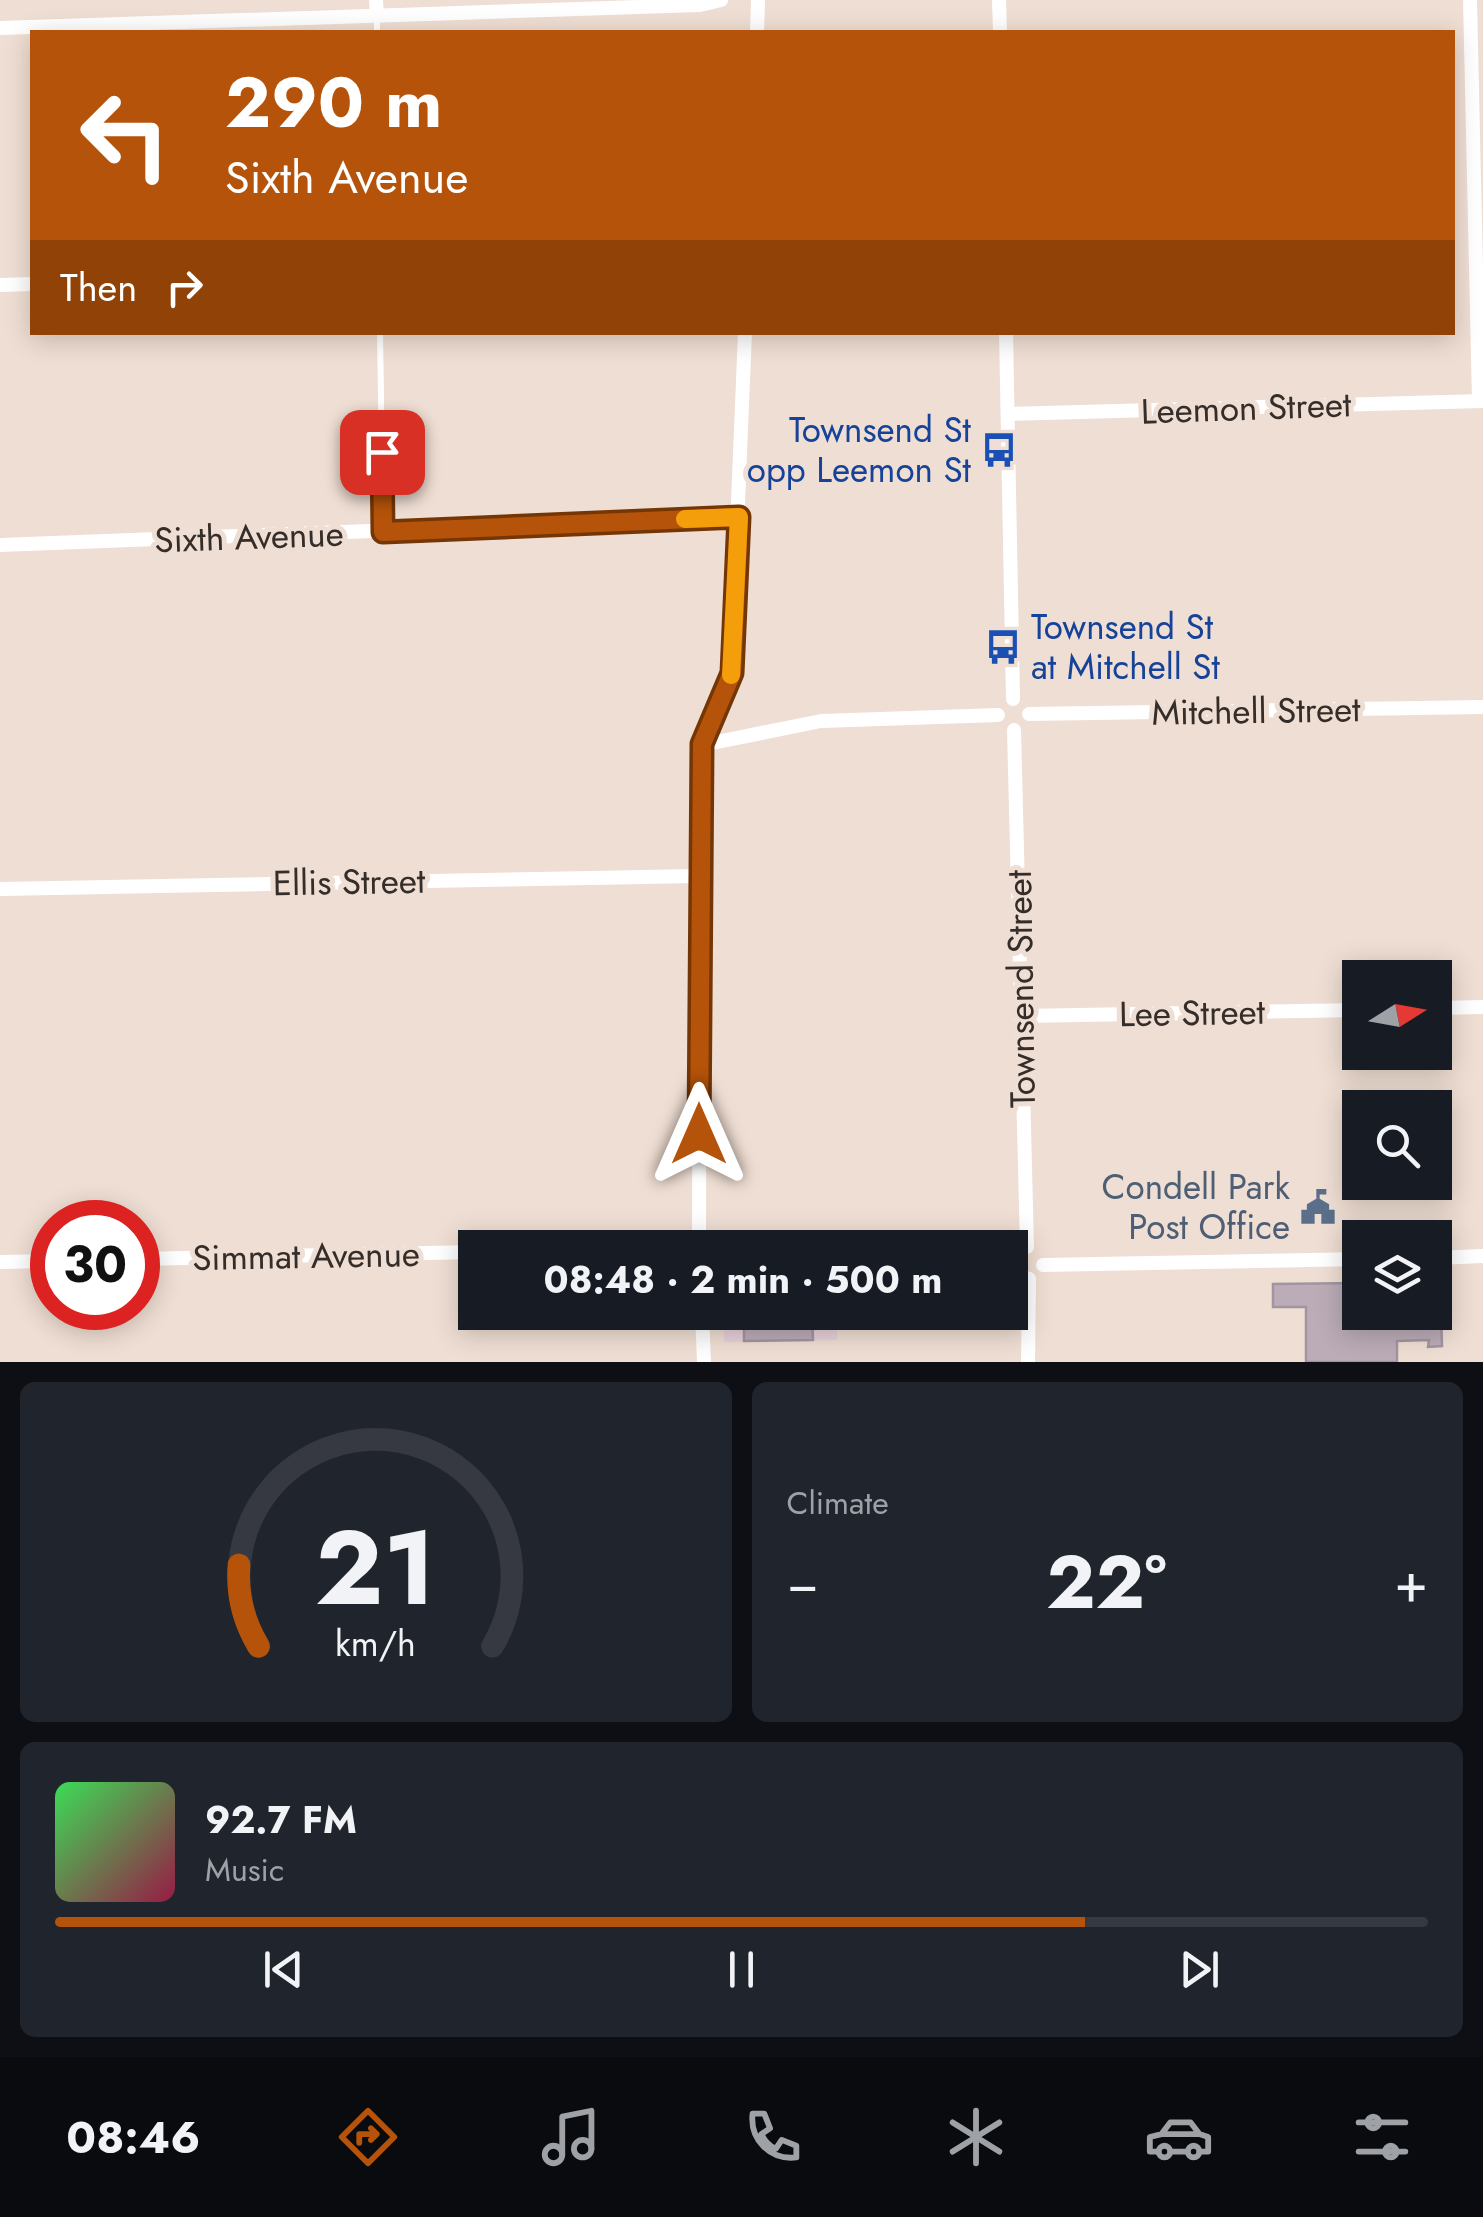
<!DOCTYPE html>
<html lang="en">
<head>
<meta charset="utf-8">
<style>
	body { margin:0; font-family:Jost,sans-serif; background:#20242c; color:#f1f3f6; height:100vh; display:flex; flex-direction:column; font-size:38px; white-space:nowrap }
	* { box-sizing:border-box; margin:0 }
	p { font-size:32px; color:#9ea1a6 }
	.icon { flex:none; width:55px; height:55px; fill:none; stroke:currentColor; stroke-width:2; stroke-linecap:round; stroke-linejoin:round }
	.map { position:relative; height:1362px; overflow:hidden }
	.sheet { display:flex; flex-direction:column; gap:20px; padding:20px; background:#0d0f14; flex:1 }
	.sheet>* { flex:none }
	.top-card { position:absolute; left:30px; top:30px; width:1425px; height:305px; border-radius:0px; box-shadow:0 5px 25px #0003; background:#b45309; color:#fff; overflow:hidden }
	.needle { width:65px; rotate:79deg }
	.controls { position:absolute; left:1342px; top:960px; display:grid; gap:20px }
	.controls a { display:grid; place-items:center; width:110px; height:110px; border-radius:0px; background:#171b24; box-shadow:0 5px 25px #0003; font-size:50px }
	.speed { position:absolute; left:30px; top:1200px; display:flex; gap:20px; font-size:50px; font-weight:700; text-align:center }
	.speed>* { display:grid; place-content:center; width:130px; height:130px; border-radius:50%; background:#171b24; box-shadow:0 5px 25px #0003; line-height:1 }
	.speed .limit { border:15px solid #d22; background:#fff; color:#111 }
	.pin { position:absolute; display:grid; place-items:center; width:85px; height:85px; color:#fff; margin:-42px; border-radius:20px; box-shadow:0 5px 15px #0006 }
	.me { position:absolute; width:110px; margin:-55px; rotate:0deg; stroke-linejoin:round; filter:drop-shadow(0 0 8px #0008) }
	.turn { display:flex; align-items:center; gap:35px; height:210px; padding:0 30px; font-size:45px }
	.turn .icon { width:130px; height:130px; stroke-width:2.5 }
	.turn b { display:block; font-size:70px; line-height:85px }
	.then { display:flex; align-items:center; height:95px; padding:0 30px; background:#0003; gap:20px; font-size:38px }
	.big { font-size:75px; font-weight:700; line-height:1.1 }
	.sheet .card { flex:1; display:flex; flex-direction:column; justify-content:center; gap:15px; min-width:0; padding:0 35px; border-radius:15px; background:#20242c }
	.sheet .dial { align-items:center; gap:0 }
	.dial svg { height:260px; overflow:visible; fill:none; stroke:#363941; stroke-width:7; stroke-linecap:round; text-anchor:middle }
	.dial text { fill:#f1f3f6; stroke:none }
	.song { display:flex; align-items:center; gap:30px }
	.cover { width:120px; height:120px; border-radius:15px; background:linear-gradient(135deg,hsl(130 70% 55%),hsl(340 70% 35%)) }
	.played { height:10px; border-radius:5px; background:linear-gradient(90deg,#b45309 75%,#363941 75%) }
	.keys { display:flex; justify-content:space-around; direction:ltr }
	.heat { display:flex; justify-content:space-between; align-items:center; font-size:55px; direction:ltr }
	.sheet .tiles { flex:1; display:grid; gap:20px; grid-template-columns:1fr 1fr }
	.card:last-child { grid-column:span 2 }
	.trip { position:absolute; left:458px; top:1230px; width:570px; height:100px; border-radius:0px; background:#171b24; box-shadow:0 5px 25px #0003; font-weight:700; line-height:100px; text-align:center }
	.dock { display:flex; height:160px; justify-content:space-around; align-items:center; background:#090b0e; color:#9ea1a6 }
	.dock .icon { width:70px; height:70px }
	.dock .current { color:#b45309 }
	.dock b { font-size:45px; color:#f1f3f6 }
	.map>svg:first-child { display:block }
	.education { fill:#e8d0db }
	.building { fill:#bbacb8; stroke:#a395a0; stroke-width:2.5 }
	.lines { fill:none; stroke-linecap:round; stroke-linejoin:round }
	.lane { stroke:#fff; stroke-width:6 }
	.street { stroke:#fff; stroke-width:14 }
	.route-casing { stroke:#753606; stroke-width:25 }
	.route { stroke:#b45309; stroke-width:18 }
	.slow { stroke:#f59e0b; stroke-width:18 }
	.labels { text-anchor:middle; dominant-baseline:central; stroke-width:10; stroke-linejoin:round; paint-order:stroke }
	.street-label { font-size:35px; fill:#342d29; stroke:#efded3 }
	.transit-label { font-size:35px; fill:#164399; stroke:#efded3; text-anchor:end }
	.service-label { font-size:35px; fill:#4e5e75; stroke:#efded3; text-anchor:end }
</style>
</head>
<body>
<div class="map">
<svg width="1483" height="1362" viewBox="0 0 1483 1362">
	<rect width="100%" height="100%" fill="#efded3"/>
	<polygon class="education" points="723,1313 837,1313 837,1340 724,1342"/>
	<g class="building">
		<polygon points="1360,1283 1360,1312 1441,1312 1442,1346 1428,1347 1429,1340 1397,1341 1397,1362 1306,1362 1306,1307 1273,1307 1273,1284"/>
		<polygon points="744,1312 812,1312 813,1340 744,1341"/>
	</g>
	<g class="lines">
		<g class="lane">
			<polyline points="377,15 377,32"/>
			<polyline points="380,332 383,531"/>
		</g>
		<g class="street">
			<polyline points="376,0 377,15"/>
			<polyline points="999,0 1000,32"/>
			<polyline points="1470,0 1479,401"/>
			<polyline points="0,28 700,5 721,0"/>
			<polyline points="757,32 758,1"/>
			<polyline points="0,285 32,284"/>
			<polyline points="1006,332 1013,699"/>
			<polyline points="1008,414 1483,401"/>
			<polyline points="0,545 739,517"/>
			<polyline points="1029,714 1483,707"/>
			<polyline points="1014,730 1027,1247"/>
			<polyline points="702,745 821,721 998,715"/>
			<polyline points="0,889 698,876"/>
			<polyline points="1435,1008 1483,1007"/>
			<polyline points="1023,1016 1360,1010"/>
			<polyline points="690,1247 842,1248"/>
			<polyline points="699,1248 700,780 702,745 731,673 745,332"/>
			<polyline points="1435,1258 1483,1256"/>
			<polyline points="138,1259 475,1252"/>
			<polyline points="1012,1261 1016,1274 1029,1279"/>
			<polyline points="0,1262 52,1261"/>
			<polyline points="1043,1265 1360,1259"/>
			<polyline points="702,1312 704,1362"/>
			<polyline points="1028,1362 1029,1279"/>
		</g>
	</g>
	<g class="lines">
		<defs>
			<polyline id="route" points="382,452 383,532 739,517 732,673 702,744 699,1134"/>
		</defs>
		<use href="#route" class="route-casing"/>
		<use href="#route" class="route"/>
		<polyline class="slow" points="685,519 739,517 731,675"/>
	</g>
	<defs>
		<symbol id="bus-bare" viewBox="-9 -9 18 18"><path d="M-5-6H5V4H4V6H2V4H-2V6H-4V4H-5ZM-3.5-4V0h7V-4ZM-3.5 1.2v1.5H-2V1.2ZM2 1.2v1.5H3.5V1.2Z" fill="#1a4fb4" stroke="#efded3" stroke-width="2.5" paint-order="stroke"/></symbol>
		<symbol id="civic-bare" viewBox="-9 -9 18 18"><path d="M-.6-6.5H3V-4.5H.6V-3L4-1V1h2V6H-6V1h2V-1L-.6-3ZM-1.2 2.5V6h2.4V2.5Z" fill="#5c6f8a" stroke="#efded3" stroke-width="2.5" paint-order="stroke"/></symbol>
	</defs>
	<g fill-rule="evenodd">
		<use href="#bus-bare" x="974" y="425" width="50" height="50"/>
		<use href="#bus-bare" x="978" y="622" width="50" height="50"/>
		<use href="#civic-bare" x="1293" y="1182" width="50" height="50"/>
	</g>
	<g class="labels">
		<g class="street-label">
			<text transform="translate(1246 408) rotate(-2)">Leemon Street</text>
			<text transform="translate(249 537) rotate(-2)">Sixth Avenue</text>
			<text transform="translate(1256 711) rotate(-1)">Mitchell Street</text>
			<text transform="translate(349 882) rotate(-1)">Ellis Street</text>
			<text transform="translate(1021 989) rotate(-91)">Townsend Street</text>
			<text transform="translate(1192 1013) rotate(-1)">Lee Street</text>
			<text transform="translate(306 1256) rotate(-1)">Simmat Avenue</text>
		</g>
		<g class="transit-label">
			<text x="971" y="430">Townsend St<tspan x="971" dy="40">opp Leemon St</tspan></text>
			<text x="1031" y="627" text-anchor="start">Townsend St<tspan x="1031" dy="40">at Mitchell St</tspan></text>
		</g>
		<g class="service-label">
			<text x="1290" y="1187">Condell Park<tspan x="1290" dy="40">Post Office</tspan></text>
		</g>
	</g>
</svg>
<div class="controls">
<a><svg class="needle" viewBox="-14 -14 28 28"><path d="M0-13l5 13h-10z" fill="#e53935"/><path d="M0 13l5-13h-10z" fill="#9ea1a6"/></svg></a>
<a><svg class="icon" aria-label="search" viewBox="0 0 24 24"><circle cx="10" cy="10" r="6"/><path d="M15 15l6 6"/></svg></a>
<a><svg class="icon" aria-label="layers" viewBox="0 0 24 24"><path d="M12 4l9 5-9 5-9-5zM3 14l9 5 9-5"/></svg></a>
</div>
<div class="speed"><div class="limit">30</div></div>
<div class="pin" style="left:382px;top:452px;background:#d93025"><svg class="icon" aria-label="arrive" viewBox="0 0 24 24"><path d="M6 21V4h12l-3 4 3 4H6"/></svg></div>
<svg class="me" style="left:699px;top:1134px" viewBox="-20 -20 40 40"><path d="M0-17L14 15 0 8-14 15z" fill="#b45309" stroke="#fff" stroke-width="4"/></svg>
<div class="trip">08:48 · 2 min · 500 m</div>
<div class="top-card">
<div class="turn"><svg class="icon" aria-label="left" viewBox="0 0 24 24"><path d="M17 20v-9H6M10 6l-5 5 5 5"/></svg><div><b>290 m</b>Sixth Avenue</div></div>
<div class="then">Then<svg class="icon" aria-label="right" viewBox="0 0 24 24"><path d="M7 20v-9h11M14 6l5 5-5 5"/></svg></div>
</div>
</div>
<section class="sheet">
<div class="tiles">
<div class="card dial"><svg viewBox="0 0 100 80">
<path d="M14 69A42 42 0 1 1 86 69"/>
<path d="M14 69A42 42 0 0 1 8 44" stroke="#b45309"/>
<text x="50" y="56" font-size="32" font-weight="700">21</text>
<text x="50" y="72" font-size="11">km/h</text>
</svg></div>
<div class="card"><p>Climate</p>
<div class="heat"><a>−</a><b class="big">22°</b><a>+</a></div>
</div>
<div class="card">
<div class="song"><i class="cover"></i><div><b>92.7 FM</b><p>Music</p></div></div>
<div class="played"></div>
<div class="keys"><svg class="icon" aria-label="previous" viewBox="0 0 24 24"><path d="M18 5L8 12l10 7zM5 5v14"/></svg><svg class="icon" aria-label="pause" viewBox="0 0 24 24"><path d="M8 5v14M16 5v14"/></svg><svg class="icon" aria-label="next" viewBox="0 0 24 24"><path d="M6 5l10 7-10 7zM19 5v14"/></svg></div>
</div>
</div>
</section>
<nav class="dock">
<b>08:46</b>
<svg class="icon current" aria-label="directions" viewBox="0 0 24 24"><path d="M12 3l9 9-9 9-9-9zM9 14v-3h6M13 9l2 2-2 2"/></svg>
<svg class="icon" aria-label="music" viewBox="0 0 24 24"><path d="M9 18V5l10-2v13"/><circle cx="6" cy="18" r="3"/><circle cx="16" cy="16" r="3"/></svg>
<svg class="icon" aria-label="phone" viewBox="0 0 24 24"><path d="M5 4h4l2 5-3 2q2 4 5 5l2-3 5 2v4C11 20 4 13 5 4z"/></svg>
<svg class="icon" aria-label="climate" viewBox="0 0 24 24"><path d="M12 3v18M4 7l16 10M4 17L20 7"/></svg>
<svg class="icon" aria-label="car" viewBox="0 0 24 24"><path d="M5 17H2v-5l4-1 3-4h7l3 4 3 1v5h-3M9 17h6M6 11h13"/><circle cx="7" cy="17" r="2"/><circle cx="17" cy="17" r="2"/></svg>
<svg class="icon" aria-label="filters" viewBox="0 0 24 24"><path d="M4 7h16M4 17h16"/><circle cx="9" cy="7" r="2"/><circle cx="15" cy="17" r="2"/></svg>
</nav>
</body>
</html>
